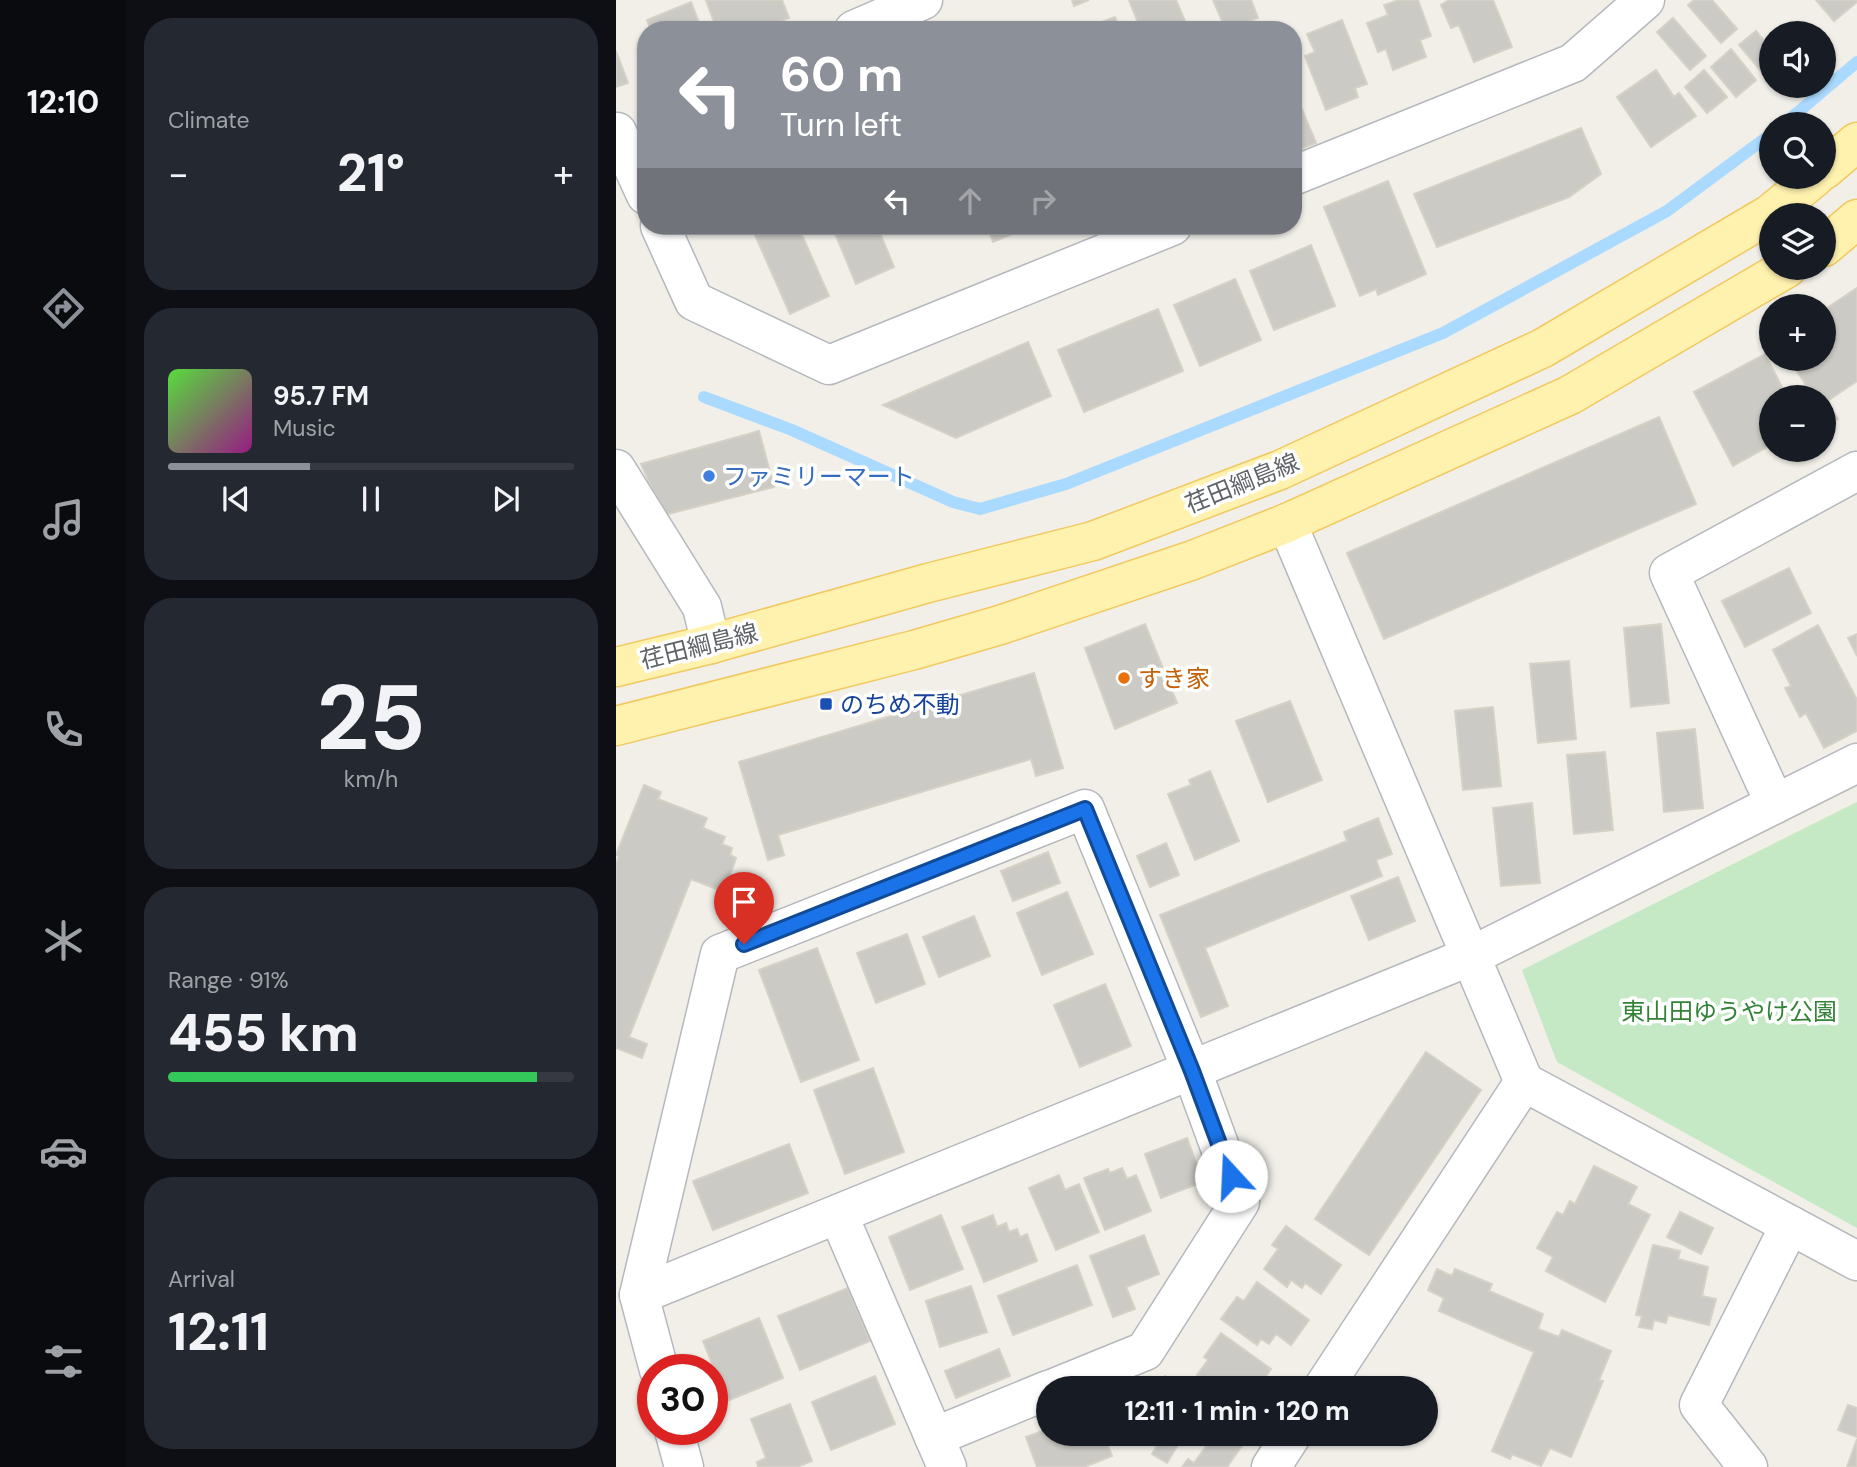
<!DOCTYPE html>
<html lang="en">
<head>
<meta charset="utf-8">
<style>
	body { margin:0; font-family:"DM Sans","Noto Sans JP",sans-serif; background:#242831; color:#f1f3f6; height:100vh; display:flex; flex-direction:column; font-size:26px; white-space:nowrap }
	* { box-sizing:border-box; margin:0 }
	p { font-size:23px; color:#9ea1a6 }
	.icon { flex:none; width:38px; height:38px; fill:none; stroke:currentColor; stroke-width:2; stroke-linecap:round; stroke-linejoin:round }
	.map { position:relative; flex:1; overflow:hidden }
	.sheet { display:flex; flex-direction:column; gap:18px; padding:18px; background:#0d0f14; width:490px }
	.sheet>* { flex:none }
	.guide { position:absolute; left:21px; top:21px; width:665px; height:214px; border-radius:28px; box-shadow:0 2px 5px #0004; background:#8c9099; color:#fff; overflow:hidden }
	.buttons { position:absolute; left:1143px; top:21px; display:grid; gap:14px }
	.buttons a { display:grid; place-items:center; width:77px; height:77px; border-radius:50%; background:#171b24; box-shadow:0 2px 5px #0004; font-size:35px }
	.speed { position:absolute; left:21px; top:1354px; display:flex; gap:14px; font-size:35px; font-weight:700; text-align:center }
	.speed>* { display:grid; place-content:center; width:91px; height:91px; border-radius:50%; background:#171b24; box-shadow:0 2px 5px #0004; line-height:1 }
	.speed .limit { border:10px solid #d22; background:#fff; color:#111 }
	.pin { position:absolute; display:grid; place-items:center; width:60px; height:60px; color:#fff; margin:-72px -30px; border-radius:50% 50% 50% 0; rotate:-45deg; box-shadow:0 0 7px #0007 }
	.pin .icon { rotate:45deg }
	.me { position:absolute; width:77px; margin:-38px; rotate:340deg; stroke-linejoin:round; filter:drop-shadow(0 0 5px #0008) }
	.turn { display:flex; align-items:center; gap:24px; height:147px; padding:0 28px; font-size:32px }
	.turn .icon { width:91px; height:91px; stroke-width:2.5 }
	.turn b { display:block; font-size:49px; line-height:60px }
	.lanes { display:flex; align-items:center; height:66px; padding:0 28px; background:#0003; justify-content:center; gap:35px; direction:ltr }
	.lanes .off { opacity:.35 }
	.big { font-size:52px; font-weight:800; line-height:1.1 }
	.sheet .tile { flex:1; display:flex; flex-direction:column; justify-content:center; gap:10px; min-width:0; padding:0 24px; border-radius:28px; background:#242831 }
	.sheet .dial { align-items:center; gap:0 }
	.dial b { font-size:91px; line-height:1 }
	.song { display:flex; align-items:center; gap:21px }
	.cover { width:84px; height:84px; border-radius:10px; background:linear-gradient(135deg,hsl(110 70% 55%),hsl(310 70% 35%)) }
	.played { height:7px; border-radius:4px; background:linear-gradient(90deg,#8c9099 35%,#363941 35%) }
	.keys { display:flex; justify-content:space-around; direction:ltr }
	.heat { display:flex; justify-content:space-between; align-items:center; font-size:38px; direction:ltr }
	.charge { height:10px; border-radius:5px; background:linear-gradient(90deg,#34c759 91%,#363941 0) }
	.trip { position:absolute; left:420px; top:1376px; width:402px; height:70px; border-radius:35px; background:#171b24; box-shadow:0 2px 5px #0004; font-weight:800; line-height:70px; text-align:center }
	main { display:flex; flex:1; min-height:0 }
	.tab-bar { display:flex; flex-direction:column; width:126px; justify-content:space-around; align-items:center; background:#090b0e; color:#9ea1a6 }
	.tab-bar .icon { width:49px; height:49px }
	.tab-bar .selected { color:#8c9099 }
	.tab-bar b { font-size:32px; color:#f1f3f6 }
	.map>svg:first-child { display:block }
	.green { fill:#c5e8c5 }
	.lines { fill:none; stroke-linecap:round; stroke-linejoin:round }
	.stream { stroke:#aadaff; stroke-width:12 }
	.building { fill:#cccac5; stroke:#d6d1c6; stroke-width:2 }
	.minor-casing { stroke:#b5b8bc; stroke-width:41 }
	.major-casing { stroke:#f2c960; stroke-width:41 }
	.minor { stroke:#fff; stroke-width:38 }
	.major { stroke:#fff2af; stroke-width:38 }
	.route-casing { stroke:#114b97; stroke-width:18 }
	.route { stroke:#1a73e8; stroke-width:12 }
	.shop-dot { fill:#3f7fe0; stroke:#fff; stroke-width:2.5 }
	.food-dot { fill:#e8710a; stroke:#fff; stroke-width:2.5 }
	.transit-dot { fill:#1a4fb4; stroke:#fff; stroke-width:2.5 }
	.labels { text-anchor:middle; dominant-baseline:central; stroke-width:7; stroke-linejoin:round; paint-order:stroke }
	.shop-label { font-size:24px; fill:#366cbe; stroke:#fff; text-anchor:start }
	.street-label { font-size:24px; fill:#5f6368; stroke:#fff }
	.food-label { font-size:24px; fill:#c56008; stroke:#fff; text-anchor:start }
	.transit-label { font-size:24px; fill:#164399; stroke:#fff; text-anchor:start }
	.park-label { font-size:24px; fill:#348238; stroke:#fff }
</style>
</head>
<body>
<main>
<nav class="tab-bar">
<b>12:10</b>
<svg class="icon selected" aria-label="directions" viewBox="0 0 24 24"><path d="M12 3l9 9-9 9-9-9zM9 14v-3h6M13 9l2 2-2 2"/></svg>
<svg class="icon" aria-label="music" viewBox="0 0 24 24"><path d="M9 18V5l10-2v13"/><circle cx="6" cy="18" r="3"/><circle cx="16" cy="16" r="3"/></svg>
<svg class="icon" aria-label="phone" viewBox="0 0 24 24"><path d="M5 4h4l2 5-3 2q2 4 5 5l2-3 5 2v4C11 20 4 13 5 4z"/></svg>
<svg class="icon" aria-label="climate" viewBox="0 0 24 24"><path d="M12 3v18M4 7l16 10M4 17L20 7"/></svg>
<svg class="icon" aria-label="car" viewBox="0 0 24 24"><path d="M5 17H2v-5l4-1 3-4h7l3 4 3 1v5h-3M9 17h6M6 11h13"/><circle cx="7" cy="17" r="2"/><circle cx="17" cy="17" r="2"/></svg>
<svg class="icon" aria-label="filters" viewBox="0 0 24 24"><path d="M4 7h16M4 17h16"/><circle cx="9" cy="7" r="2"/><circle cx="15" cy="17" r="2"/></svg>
</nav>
<section class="sheet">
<div class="tile"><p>Climate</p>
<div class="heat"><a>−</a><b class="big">21°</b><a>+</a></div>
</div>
<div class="tile">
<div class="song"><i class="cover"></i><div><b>95.7 FM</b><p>Music</p></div></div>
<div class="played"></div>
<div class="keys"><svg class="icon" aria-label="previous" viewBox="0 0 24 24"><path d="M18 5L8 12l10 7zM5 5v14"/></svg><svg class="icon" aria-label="pause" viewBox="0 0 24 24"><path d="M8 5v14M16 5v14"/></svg><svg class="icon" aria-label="next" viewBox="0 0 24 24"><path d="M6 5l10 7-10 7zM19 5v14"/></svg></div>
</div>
<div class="tile dial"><b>25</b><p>km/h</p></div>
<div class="tile"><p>Range · 91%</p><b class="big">455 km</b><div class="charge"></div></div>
<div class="tile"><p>Arrival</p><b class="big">12:11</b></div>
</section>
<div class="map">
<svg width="1241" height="1467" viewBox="0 0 1241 1467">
	<rect width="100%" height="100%" fill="#f1efe8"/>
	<polygon class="green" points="1241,802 1241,1228 941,1062 906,970"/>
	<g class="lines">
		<g class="stream">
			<polyline points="1168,124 1241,62"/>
			<polyline points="88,397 176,430 337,502 364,509 450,484 827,333 1051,211 1155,134"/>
		</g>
	</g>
	<g class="building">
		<polygon points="90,0 166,0 173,18 143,30 101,30"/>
		<polygon points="456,0 473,0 458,6"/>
		<polygon points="513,0 560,0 571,26 576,23 579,30 525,30"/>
		<polygon points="597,0 635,0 642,18 610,30"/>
		<polygon points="783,0 802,0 815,36 804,40 810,57 777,70 770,49 762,52 751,23 772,15 768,5"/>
		<polygon points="833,0 877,0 896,47 858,62 843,25 835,28 825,5"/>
		<polygon points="1078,0 1096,0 1121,29 1105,43 1072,5"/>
		<polygon points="1200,0 1241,0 1241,2 1218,21"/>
		<polygon points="75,2 86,30 35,30 31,20"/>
		<polygon points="499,17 504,30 473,30 472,27"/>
		<polygon points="1057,18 1090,56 1074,70 1041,32"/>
		<polygon points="726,20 751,84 739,88 742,97 710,110 689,56 699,52 691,34"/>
		<polygon points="1140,31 1155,49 1155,73 1150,77 1123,45"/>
		<polygon points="1115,49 1140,80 1120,97 1095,67"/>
		<polygon points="0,51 12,83 0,87"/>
		<polygon points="1040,70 1058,97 1063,93 1080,116 1035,147 1001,97"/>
		<polygon points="1088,70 1111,97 1091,113 1069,87"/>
		<polygon points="677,88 700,143 677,152"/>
		<polygon points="965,128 985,174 953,197 821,247 798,194"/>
		<polygon points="772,181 810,274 762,295 760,289 744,296 708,207"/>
		<polygon points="135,226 182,226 213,296 174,314"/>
		<polygon points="216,226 261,226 278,267 240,284"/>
		<polygon points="371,226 395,226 399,233 377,242"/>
		<polygon points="695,245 719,306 658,330 634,271"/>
		<polygon points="619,279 645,340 584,366 558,305"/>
		<polygon points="1241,288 1241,381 1210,402 1222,419 1215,424 1208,413 1208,397 1198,397 1173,359 1208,359 1208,310"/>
		<polygon points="542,309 567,371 468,412 442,350"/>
		<polygon points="412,342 435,396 340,438 267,405"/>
		<polygon points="1149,354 1171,397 1155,397 1155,445 1117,466 1078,392"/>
		<polygon points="1043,417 1080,504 768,639 731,553"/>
		<polygon points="143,431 158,487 48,515 25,464"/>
		<polygon points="1173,568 1195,613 1129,647 1106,601"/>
		<polygon points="529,624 561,703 499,729 469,648"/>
		<polygon points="1045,624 1053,703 1015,707 1008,628"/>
		<polygon points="1202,625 1241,700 1241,731 1208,748 1190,713 1184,717 1169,688 1175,686 1157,650"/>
		<polygon points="1241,634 1241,656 1232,638"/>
		<polygon points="953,661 960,739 922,743 914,664"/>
		<polygon points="418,673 447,768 420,776 415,759 162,835 168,855 152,860 123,762"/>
		<polygon points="674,701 706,780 652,802 620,721"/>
		<polygon points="877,707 885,786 847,790 839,711"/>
		<polygon points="1079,729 1087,808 1048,812 1041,733"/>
		<polygon points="989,752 997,830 958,834 951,755"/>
		<polygon points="594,771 623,841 579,860 552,794 575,785 573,780"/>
		<polygon points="28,785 45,792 42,799 91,818 87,828 109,837 106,844 116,848 114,855 120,858 108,892 75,879 13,1037 31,1044 26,1058 0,1048 0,864 3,856 0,855"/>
		<polygon points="916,803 924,883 885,886 877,808"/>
		<polygon points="762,818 776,854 760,860 766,876 589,948 612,1006 585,1017 544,915 731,841 728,832"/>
		<polygon points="550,843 563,875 534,887 521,856"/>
		<polygon points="432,852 444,883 397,901 385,871"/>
		<polygon points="782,877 799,921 753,940 735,896"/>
		<polygon points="451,892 477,954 426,975 401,913"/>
		<polygon points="358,916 374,956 323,977 307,937"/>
		<polygon points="291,934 309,984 260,1003 241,953"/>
		<polygon points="201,948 243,1060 185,1082 143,970"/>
		<polygon points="489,984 515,1046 464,1067 438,1005"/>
		<polygon points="810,1052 865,1090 753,1255 699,1219"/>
		<polygon points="257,1068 288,1152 229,1174 198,1090"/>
		<polygon points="571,1138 587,1182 545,1198 529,1154"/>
		<polygon points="173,1144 192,1193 97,1230 77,1181"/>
		<polygon points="978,1166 1021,1187 1012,1204 1034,1215 989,1302 930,1271 937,1257 921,1248 941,1212 947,1215 954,1201 959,1204"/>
		<polygon points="506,1168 511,1179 520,1175 535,1211 489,1230 468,1178 492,1169 494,1173"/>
		<polygon points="443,1175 449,1190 463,1184 483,1232 440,1250 413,1188"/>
		<polygon points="1064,1212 1097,1228 1085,1254 1051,1237"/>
		<polygon points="325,1215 347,1269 294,1290 273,1237"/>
		<polygon points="377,1215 381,1227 390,1223 393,1232 401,1229 404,1237 411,1234 421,1261 368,1282 346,1227"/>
		<polygon points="670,1226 725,1265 705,1294 689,1283 686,1288 675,1280 671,1287 648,1269 662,1249 656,1245"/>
		<polygon points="528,1235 543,1274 510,1287 519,1309 497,1317 474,1256"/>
		<polygon points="1037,1245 1064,1251 1062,1259 1092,1267 1086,1296 1100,1299 1093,1325 1052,1315 1050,1323 1038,1320 1036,1329 1023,1327 1026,1316 1020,1315"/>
		<polygon points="461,1265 476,1305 397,1335 382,1296"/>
		<polygon points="821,1269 836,1276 839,1269 876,1284 873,1291 927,1314 922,1329 943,1337 946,1330 995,1351 983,1380 987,1381 955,1457 934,1448 925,1466 896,1454 894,1459 876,1451 918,1352 823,1311 828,1298 812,1290"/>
		<polygon points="641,1282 693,1320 675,1345 660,1334 653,1344 645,1339 641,1345 605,1319 621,1297 628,1301"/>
		<polygon points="355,1286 371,1332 324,1347 310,1301"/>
		<polygon points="232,1288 254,1341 184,1370 162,1316"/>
		<polygon points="143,1318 167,1378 111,1401 87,1341"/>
		<polygon points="605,1333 655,1369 642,1388 599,1388 581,1375 592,1360 588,1357"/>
		<polygon points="383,1349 394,1376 340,1398 329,1371"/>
		<polygon points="259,1376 279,1424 215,1450 196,1402"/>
		<polygon points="549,1376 568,1388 541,1388"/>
		<polygon points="174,1404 196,1461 181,1467 142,1467 141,1462 150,1458 135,1419"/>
		<polygon points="1232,1405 1241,1408 1241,1437 1222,1430"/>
		<polygon points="432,1429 432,1433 487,1433 496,1456 468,1467 421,1467 410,1437"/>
		<polygon points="521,1433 569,1433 551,1463 536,1454 541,1446"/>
		<polygon points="588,1433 620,1433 630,1440 611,1467 566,1467 572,1459 578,1463 591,1445 584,1439"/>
		<polygon points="1241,1439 1241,1467 1231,1467"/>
	</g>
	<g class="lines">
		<defs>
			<g id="minor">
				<polyline points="238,30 307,0"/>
				<polyline points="1,132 30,195"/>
				<polyline points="677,176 957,63 1029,0"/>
				<polyline points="44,226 78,301 213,365 556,226"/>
				<polyline points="0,469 86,607 95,644"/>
				<polyline points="671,523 908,1082 1241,1261"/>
				<polyline points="1159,804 1053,573 1241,471"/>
				<polyline points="222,1214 331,1467"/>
				<polyline points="23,1295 855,956 1241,763"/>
				<polyline points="43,1370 23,1295 104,954 469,809 576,1071 624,1202 529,1351 438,1388"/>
				<polyline points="707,1388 908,1082"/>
				<polyline points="58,1430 68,1467"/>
				<polyline points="318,1437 432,1390"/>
				<polyline points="655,1467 677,1433"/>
				<polyline points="1132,1467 1083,1405 1174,1225"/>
			</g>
			<g id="major">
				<polyline points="1208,170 1241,142"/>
				<polyline points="1208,247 1241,219"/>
				<polyline points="0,667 95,644 312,583 477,541 664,470 927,348 1154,214 1199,177"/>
				<polyline points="0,726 298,650 384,625 577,560 671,523 954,395 1171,268"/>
			</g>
		</defs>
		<use href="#minor" class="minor-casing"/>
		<use href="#major" class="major-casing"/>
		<use href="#minor" class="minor"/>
		<use href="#major" class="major"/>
	</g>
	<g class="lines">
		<defs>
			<polyline id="route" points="128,944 469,809 576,1071 615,1176"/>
		</defs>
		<use href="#route" class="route-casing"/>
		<use href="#route" class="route"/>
	</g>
	<circle class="shop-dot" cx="93" cy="476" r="7"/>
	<circle class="food-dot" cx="508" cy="678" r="7"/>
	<rect class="transit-dot" x="203" y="697" width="14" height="14" rx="3.5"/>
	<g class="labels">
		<g class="shop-label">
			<text x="107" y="476">ファミリーマート</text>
		</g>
		<g class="street-label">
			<text transform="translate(626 483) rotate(-22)">荏田綱島線</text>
			<text transform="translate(83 646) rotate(-14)">荏田綱島線</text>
		</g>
		<g class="food-label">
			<text x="522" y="678">すき家</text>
		</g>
		<g class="transit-label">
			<text x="224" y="704">のちめ不動</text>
		</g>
		<g class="park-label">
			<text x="1113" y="1011">東山田ゆうやけ公園</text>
		</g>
	</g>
</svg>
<div class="buttons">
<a><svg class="icon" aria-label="sound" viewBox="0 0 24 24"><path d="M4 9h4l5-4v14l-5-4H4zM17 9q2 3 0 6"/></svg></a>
<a><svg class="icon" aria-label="search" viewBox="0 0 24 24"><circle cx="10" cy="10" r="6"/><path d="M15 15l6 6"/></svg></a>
<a><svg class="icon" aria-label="layers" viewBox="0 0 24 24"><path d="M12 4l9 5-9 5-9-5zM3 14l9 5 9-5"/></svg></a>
<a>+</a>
<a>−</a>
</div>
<div class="speed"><div class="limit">30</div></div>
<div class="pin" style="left:128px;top:944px;background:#d93025"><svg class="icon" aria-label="arrive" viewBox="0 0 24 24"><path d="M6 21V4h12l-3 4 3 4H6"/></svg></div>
<svg class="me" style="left:615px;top:1176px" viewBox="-20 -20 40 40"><circle r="19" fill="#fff"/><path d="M0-13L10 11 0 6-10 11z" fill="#1a73e8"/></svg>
<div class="trip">12:11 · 1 min · 120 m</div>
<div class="guide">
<div class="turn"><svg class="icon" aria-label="left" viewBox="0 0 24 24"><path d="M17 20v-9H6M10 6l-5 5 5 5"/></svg><div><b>60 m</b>Turn left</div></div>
<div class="lanes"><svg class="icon" aria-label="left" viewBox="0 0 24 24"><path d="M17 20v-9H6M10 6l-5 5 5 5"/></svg><svg class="icon off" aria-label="ahead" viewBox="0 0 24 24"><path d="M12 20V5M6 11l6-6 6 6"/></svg><svg class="icon off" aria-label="right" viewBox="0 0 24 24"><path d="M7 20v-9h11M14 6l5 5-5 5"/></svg></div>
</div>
</div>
</main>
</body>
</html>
